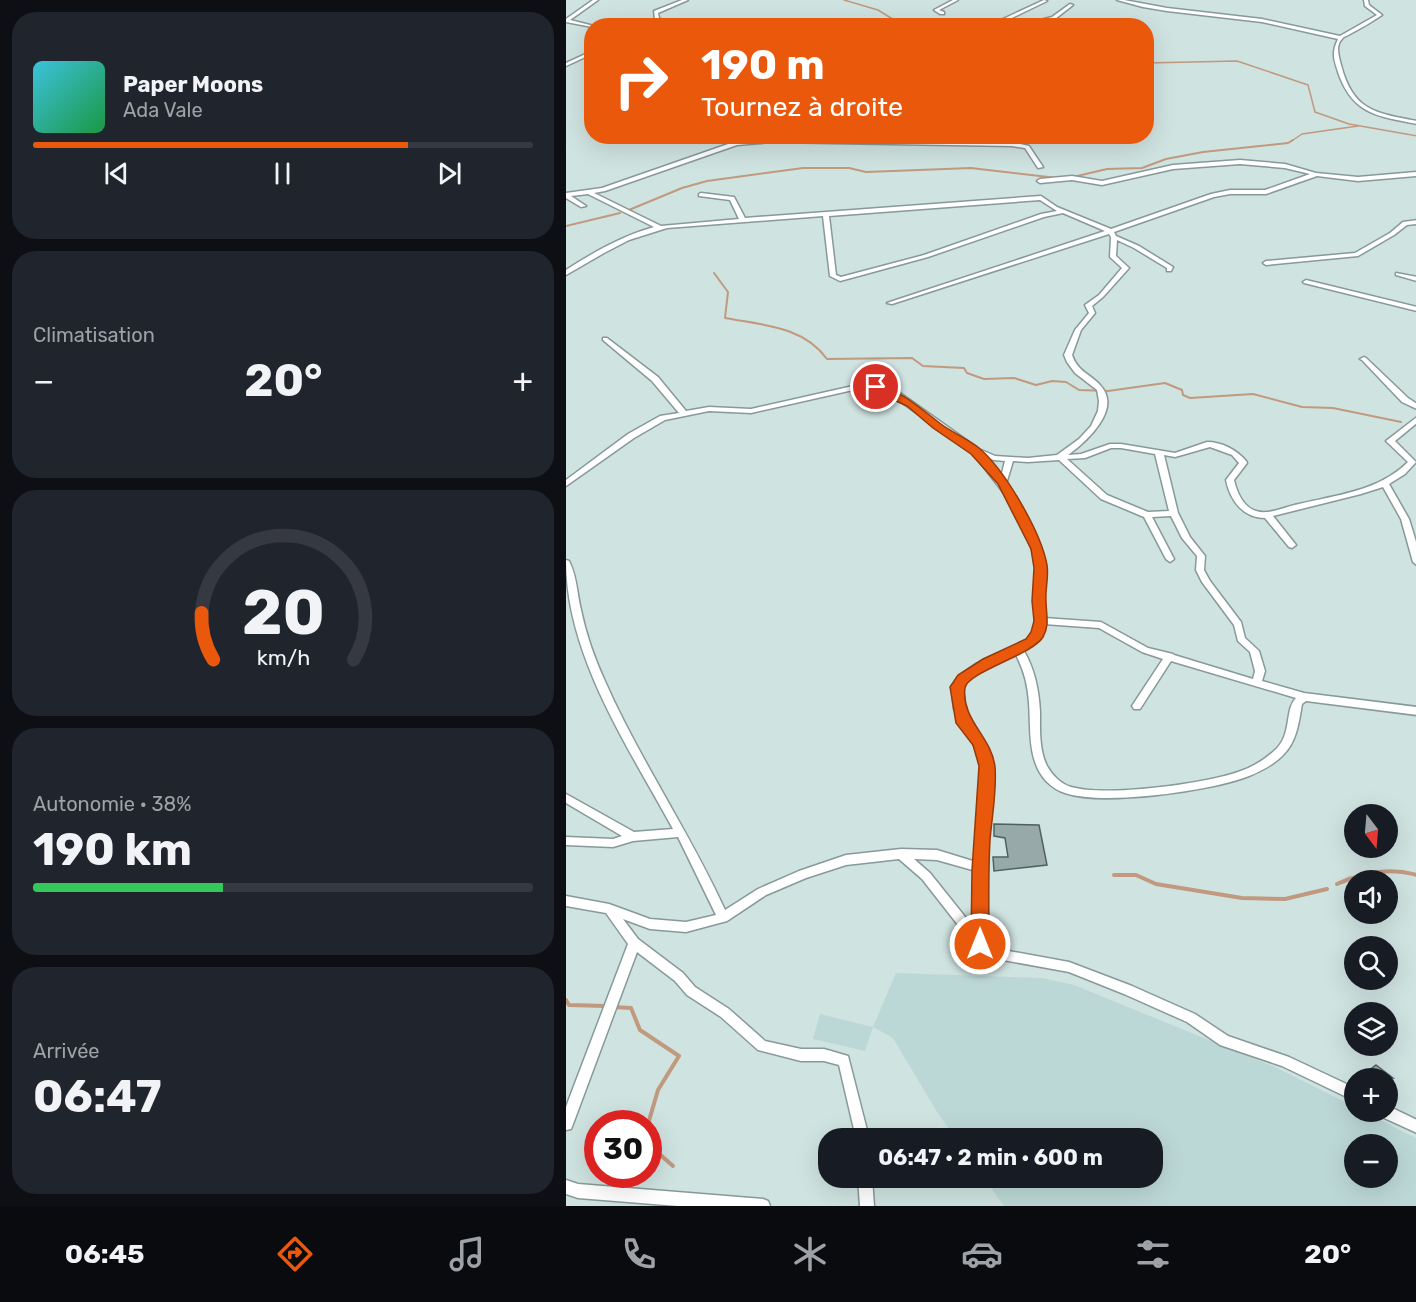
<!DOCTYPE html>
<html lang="fr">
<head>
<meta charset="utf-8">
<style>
	body { margin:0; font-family:Rubik,sans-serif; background:#20242c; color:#f1f3f6; height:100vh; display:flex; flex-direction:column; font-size:22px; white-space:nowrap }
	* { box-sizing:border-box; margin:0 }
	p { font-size:20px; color:#9ea1a6 }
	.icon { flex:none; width:33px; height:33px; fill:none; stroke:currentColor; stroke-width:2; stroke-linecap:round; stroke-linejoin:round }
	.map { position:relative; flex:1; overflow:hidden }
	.drawer { display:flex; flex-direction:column; gap:12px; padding:12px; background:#0d0f14; width:566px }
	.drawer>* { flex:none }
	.top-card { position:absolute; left:18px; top:18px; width:570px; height:126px; border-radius:24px; box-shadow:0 6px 24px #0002; background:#ea580c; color:#fff; overflow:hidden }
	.needle { width:39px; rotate:164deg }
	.controls { position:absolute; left:778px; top:804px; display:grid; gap:12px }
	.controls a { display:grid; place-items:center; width:54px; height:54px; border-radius:50%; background:#171b24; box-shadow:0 6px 24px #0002; font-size:30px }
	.speed { position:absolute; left:18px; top:1110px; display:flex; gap:12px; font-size:30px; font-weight:700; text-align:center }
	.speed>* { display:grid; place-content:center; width:78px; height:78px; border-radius:50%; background:#171b24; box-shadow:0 6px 24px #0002; line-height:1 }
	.speed .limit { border:9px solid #d22; background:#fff; color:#111 }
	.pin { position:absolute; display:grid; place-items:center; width:51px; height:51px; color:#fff; margin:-26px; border:3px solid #fff; border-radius:50%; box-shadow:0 2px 6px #0007 }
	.me { position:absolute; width:66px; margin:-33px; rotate:0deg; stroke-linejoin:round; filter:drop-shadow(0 0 4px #0008) }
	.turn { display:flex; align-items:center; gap:21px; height:126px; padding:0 18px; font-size:27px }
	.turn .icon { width:78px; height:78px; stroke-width:2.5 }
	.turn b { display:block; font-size:42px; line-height:51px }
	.big { font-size:45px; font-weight:700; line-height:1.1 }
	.drawer .tile { flex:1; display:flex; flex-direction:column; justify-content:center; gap:9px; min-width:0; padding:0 21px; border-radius:24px; background:#20242c }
	.drawer .dial { align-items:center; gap:0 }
	.dial svg { height:156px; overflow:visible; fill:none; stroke:#363941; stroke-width:7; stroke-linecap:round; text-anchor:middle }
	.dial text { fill:#f1f3f6; stroke:none }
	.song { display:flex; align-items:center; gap:18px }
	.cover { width:72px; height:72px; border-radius:9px; background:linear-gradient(135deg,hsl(190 70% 55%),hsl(140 70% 35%)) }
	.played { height:6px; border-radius:3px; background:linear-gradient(90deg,#ea580c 75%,#363941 75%) }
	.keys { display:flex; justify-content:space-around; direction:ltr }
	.heat { display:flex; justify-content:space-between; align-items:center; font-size:33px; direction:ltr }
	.charge { height:9px; border-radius:4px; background:linear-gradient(90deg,#34c759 38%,#363941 0) }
	.trip { position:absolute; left:252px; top:1128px; width:345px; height:60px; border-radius:24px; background:#171b24; box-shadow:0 6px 24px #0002; font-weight:700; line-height:60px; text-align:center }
	.dock { display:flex; height:96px; justify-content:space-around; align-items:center; background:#090b0e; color:#9ea1a6 }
	.dock .icon { width:42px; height:42px }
	.dock .on { color:#ea580c }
	.dock b { font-size:27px; color:#f1f3f6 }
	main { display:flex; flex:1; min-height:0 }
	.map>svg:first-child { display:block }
	.built { fill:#bcd8d6; fill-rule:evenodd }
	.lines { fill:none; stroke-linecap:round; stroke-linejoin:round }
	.stream-far2 { stroke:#c0997f; stroke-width:1.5 }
	.stream-far1 { stroke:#c0997f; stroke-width:2 }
	.stream { stroke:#c0997f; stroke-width:4 }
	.building { fill:#97a9a8; stroke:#506160; stroke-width:1.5 }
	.street-casing { stroke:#879998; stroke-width:3 }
	.street { fill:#fff; fill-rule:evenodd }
	.route { fill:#ea580c; stroke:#983908; stroke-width:1.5 }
</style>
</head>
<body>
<main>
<section class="drawer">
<div class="tile">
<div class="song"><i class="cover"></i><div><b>Paper Moons</b><p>Ada Vale</p></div></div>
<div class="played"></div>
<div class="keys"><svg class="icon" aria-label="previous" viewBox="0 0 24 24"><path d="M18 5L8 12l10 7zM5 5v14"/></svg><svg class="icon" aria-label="pause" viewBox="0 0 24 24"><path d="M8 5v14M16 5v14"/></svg><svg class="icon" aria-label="next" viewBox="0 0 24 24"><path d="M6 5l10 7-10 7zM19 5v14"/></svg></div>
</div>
<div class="tile"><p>Climatisation</p>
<div class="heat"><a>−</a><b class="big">20°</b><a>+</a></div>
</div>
<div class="tile dial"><svg viewBox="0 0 100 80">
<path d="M14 69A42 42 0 1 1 86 69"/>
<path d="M14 69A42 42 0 0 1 8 45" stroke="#ea580c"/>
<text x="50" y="56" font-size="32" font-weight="700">20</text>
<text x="50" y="72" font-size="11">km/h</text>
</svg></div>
<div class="tile"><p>Autonomie · 38%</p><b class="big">190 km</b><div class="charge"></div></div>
<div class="tile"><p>Arrivée</p><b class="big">06:47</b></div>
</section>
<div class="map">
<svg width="851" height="1206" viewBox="0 0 851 1206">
	<rect width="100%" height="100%" fill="#cfe3e1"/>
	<path class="built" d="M330,973L476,978L508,985L709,1067L789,1107V1112H798L850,1138V1206H438L418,1178H586V1138H390L371,1112L327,1038L307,1027L299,1051L247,1039L254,1014L307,1027ZM789,1144H822V1178H789Z"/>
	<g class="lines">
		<g class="stream-far2">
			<polyline points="278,0 312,10 338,26"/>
			<polyline points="580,63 671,61 742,85 749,112 783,124 851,136"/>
			<polyline points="724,142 736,134 792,126"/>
		</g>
		<g class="stream-far1">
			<polyline points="507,177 541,169 576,168 600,159 637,152 722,143 727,140"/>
			<polyline points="63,210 116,188 141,181 237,168 283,168 300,172 405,168 491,178"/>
			<polyline points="0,226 54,213"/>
			<path d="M148,273L162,292L159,318C196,325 237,326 261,359L346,358L357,366L398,368L401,373L418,379L448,378L470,385L486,381L500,382L513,390L542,391L599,383L616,390L617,395L624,398L687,394L736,407L767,408L835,422"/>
		</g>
		<g class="stream">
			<polyline points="548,875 570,875 590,884 676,898 719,899 761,889"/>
			<path d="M771,884C797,872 823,867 851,875"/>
			<polyline points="0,1000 3,1005 40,1006"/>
			<polyline points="47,1007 65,1008 74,1030 113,1056 92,1090 82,1124"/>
			<polyline points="82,1144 107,1166"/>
		</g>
	</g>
	<g class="building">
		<polygon points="428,824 473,825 481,865 428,871 427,857 442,857 439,838 428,836"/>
		<polygon points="810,1065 827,1078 793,1078"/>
	</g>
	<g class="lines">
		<defs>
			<g id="street">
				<polygon points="27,0 32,0 4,20 28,26 26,26 26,27 0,22 0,19"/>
				<polygon points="116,0 122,0 92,13 93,18 105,26 78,26 94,22 89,19 88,11"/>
				<polygon points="387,0 392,0 373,10 378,12 378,14 374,14 368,10"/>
				<polygon points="478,0 481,1 429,26 422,26"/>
				<path d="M551,0H558L601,8L696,19L774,36L811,15L799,6L798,0H802L803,5L816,15C806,22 795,28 784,34C781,36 778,36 776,39C769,46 773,57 775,65C787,111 809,113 851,121V124C812,116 788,115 773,75C768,59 765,54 772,39L696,22L601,11L577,7Z"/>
				<polygon points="504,4 507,5 489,19 480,20 478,19 486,17"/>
				<polygon points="26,51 26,54 0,66 0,63"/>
				<path d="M206,138L445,142L463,146L477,167L472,168L459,148L445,146L206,142L171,145L39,191L28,193L95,226L173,219L164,200L133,196V194L135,193L168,197L179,218L475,196L491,207L545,229L645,194L664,190H699L744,174L719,168L674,164L607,169L536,185L506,180L474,183L471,181L474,179L506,176L536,181L607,165L674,160L719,164L750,173L792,177L851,172V176L792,181L751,176L700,194H664L648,197L548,232L550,236L573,246L607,267L605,271H601V268L568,248L551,240L550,256L563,268L537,297L526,306L529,313L515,330L506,355C512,372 523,373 534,385C557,409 520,442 502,455L515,454L544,444H555L609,453L641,442C656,442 671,450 680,461L681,463L668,480C672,497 681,514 701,512C712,511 722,506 733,504C771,495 813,491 842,462L820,441L851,417V423L829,441L850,462L839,474L823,484L843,519L851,545V565L847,562L835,519L817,487L795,494L707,516L730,545L726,548L723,547L699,518C677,518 664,500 660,480L673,463L666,455L644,447L609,457L598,455L612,513L624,537L639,556L638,570L644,581L675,622L679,638L693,651L699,671L696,681L738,693L851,707V715L740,701L736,704C733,721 731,741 718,754C709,764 695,771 683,776C646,791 537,806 499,793C492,791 485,786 480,781C461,760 465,729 463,703C462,686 458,670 450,655C436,661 402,671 397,688C389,715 419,738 425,763C428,777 423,791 422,804C419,850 420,896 420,941L432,949L503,962L566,986L629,1014L662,1036L723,1057L789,1088V1101L716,1066L654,1045L621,1022L558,994L503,972L426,958L410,948L356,879L333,859L280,865L240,878L200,895L161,921L120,932L84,929L57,919L72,939L117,973L129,987L163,1009L199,1041L235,1049H258L282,1056L303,1138H290L273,1065L258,1061H235L192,1050L155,1017L121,995L109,981L71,952L7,1124L5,1129L0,1130V1107L62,944L40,913L0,906V896L43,904L84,919L120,922L150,915L112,837L67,841L47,847L0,845V837L47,839L56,836L0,803V794L68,832L107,829C63,748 0,656 0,560L3,561C11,576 11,594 15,610C20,634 28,657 38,679C73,759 123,831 159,910L192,889L233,871L280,855L335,849L371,850L410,862L412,804L416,767L412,753L388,709L387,700V689L392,678L400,671L410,664L456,644L464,639L468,632L469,622L468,597L470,570L466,550L454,519L437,492L406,452L328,397L309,389L287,390L185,413L143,411L99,420L68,438L0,486V480L62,434L94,416L113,413L86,381L37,340V338H41L92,377L120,411L143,407L185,409L287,386L310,385L334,393L413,449L429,456L462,458L491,455L513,439L525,426L532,411L533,401L531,390L509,373L501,362L498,355L509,330L523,313L519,305L533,295L556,268L544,257L545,237L543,234L326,304L321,303L539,231L497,213L478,217L362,257L274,281L264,276L257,216L101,228L63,240L38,253L0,275V270C28,252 56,236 88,227L22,194L5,196L20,206L15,207L0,198V193L36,188L168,142ZM474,200L491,211L475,214L358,255L275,277L270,275L263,216ZM545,448H555L589,454L603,511L582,512L541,495L501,459L519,458ZM418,457L428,460L439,461L435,477ZM493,460L535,499L578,517L600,559L604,562L608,559L586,517L605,516L616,538L631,556L630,570L636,582L668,625L672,641L684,652L689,671L687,679L608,655L607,654L582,648L535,622L478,618L477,597L479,570L475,550L462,519L440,484L447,461L462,462ZM478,624L533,628L576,652L597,659L566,706L568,709H574L605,661L730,698C718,710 727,735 708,751C698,760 685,768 672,772C637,784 540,797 505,787C495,784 486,775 481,766C473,750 474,730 474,712C473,691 469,670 458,651C470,645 476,638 478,624ZM348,859L371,860L410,871L408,928L364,873Z"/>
				<polygon points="851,220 851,224 841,225 828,235 792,256 700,265 697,263 700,261 789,253 824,233 837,222"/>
				<polygon points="830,273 851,277 851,281 830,275"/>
				<polygon points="740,280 851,307 851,311 738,283 737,282"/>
				<polygon points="798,357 800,358 842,398 851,404 851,409 836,402 796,360 794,359"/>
				<polygon points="822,1106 851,1120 851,1133 816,1117 815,1112 822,1112"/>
				<polygon points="292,1178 306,1178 308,1206 294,1206"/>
				<polygon points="0,1180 12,1184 197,1199 202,1201 204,1206 112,1206 12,1198 0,1194"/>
			</g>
		</defs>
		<use href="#street" class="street-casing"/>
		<use href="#street" class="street"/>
	</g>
	<path class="route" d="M310,384C336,391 354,408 375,424C387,433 402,439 413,448C439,470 475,532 481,565C483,577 479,589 480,601C480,614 484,625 477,637C466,655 401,672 399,688C395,720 426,737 429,767C431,790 426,816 424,840C422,875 423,909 423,944L420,950L414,952L408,950L405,944L406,870L413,766L407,745L390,723L384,687L392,675L417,659L460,639L465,632L468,621L466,601L468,568L465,549L432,484L405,454L367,428L341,406L306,390V385Z"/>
</svg>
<div class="controls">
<a><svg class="needle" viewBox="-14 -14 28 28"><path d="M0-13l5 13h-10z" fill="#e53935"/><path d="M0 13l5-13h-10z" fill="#9ea1a6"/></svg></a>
<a><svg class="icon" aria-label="sound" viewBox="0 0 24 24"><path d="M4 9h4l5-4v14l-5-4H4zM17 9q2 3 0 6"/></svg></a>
<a><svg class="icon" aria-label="search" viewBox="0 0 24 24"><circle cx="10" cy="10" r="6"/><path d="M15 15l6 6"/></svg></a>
<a><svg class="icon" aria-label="layers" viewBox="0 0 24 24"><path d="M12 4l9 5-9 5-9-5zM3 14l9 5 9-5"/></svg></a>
<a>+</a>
<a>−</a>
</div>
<div class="speed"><div class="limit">30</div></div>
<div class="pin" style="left:310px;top:387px;background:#d93025"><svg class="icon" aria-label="arrive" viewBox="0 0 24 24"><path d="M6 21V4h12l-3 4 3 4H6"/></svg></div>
<svg class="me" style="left:414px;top:944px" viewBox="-20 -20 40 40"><circle r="17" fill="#ea580c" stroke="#fff" stroke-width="3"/><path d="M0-11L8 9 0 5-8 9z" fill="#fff"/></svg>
<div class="trip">06:47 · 2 min · 600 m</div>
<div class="top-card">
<div class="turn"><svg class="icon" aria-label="right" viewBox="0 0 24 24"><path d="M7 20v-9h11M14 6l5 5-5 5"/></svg><div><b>190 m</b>Tournez à droite</div></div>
</div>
</div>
</main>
<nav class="dock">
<b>06:45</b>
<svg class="icon on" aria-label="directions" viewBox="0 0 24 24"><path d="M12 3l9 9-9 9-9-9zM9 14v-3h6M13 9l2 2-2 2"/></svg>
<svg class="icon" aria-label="music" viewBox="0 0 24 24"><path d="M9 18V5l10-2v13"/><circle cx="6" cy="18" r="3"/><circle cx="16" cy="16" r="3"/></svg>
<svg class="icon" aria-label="phone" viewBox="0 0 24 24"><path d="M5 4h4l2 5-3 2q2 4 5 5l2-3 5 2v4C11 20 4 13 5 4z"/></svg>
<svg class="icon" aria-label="climate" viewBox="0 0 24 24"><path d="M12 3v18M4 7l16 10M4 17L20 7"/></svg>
<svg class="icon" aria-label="car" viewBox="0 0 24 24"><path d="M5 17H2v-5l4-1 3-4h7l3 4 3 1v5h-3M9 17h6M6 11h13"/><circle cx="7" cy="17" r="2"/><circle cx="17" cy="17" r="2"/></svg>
<svg class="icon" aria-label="filters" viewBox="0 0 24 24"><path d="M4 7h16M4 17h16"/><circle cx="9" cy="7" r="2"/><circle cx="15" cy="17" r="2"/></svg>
<b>20°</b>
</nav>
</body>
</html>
